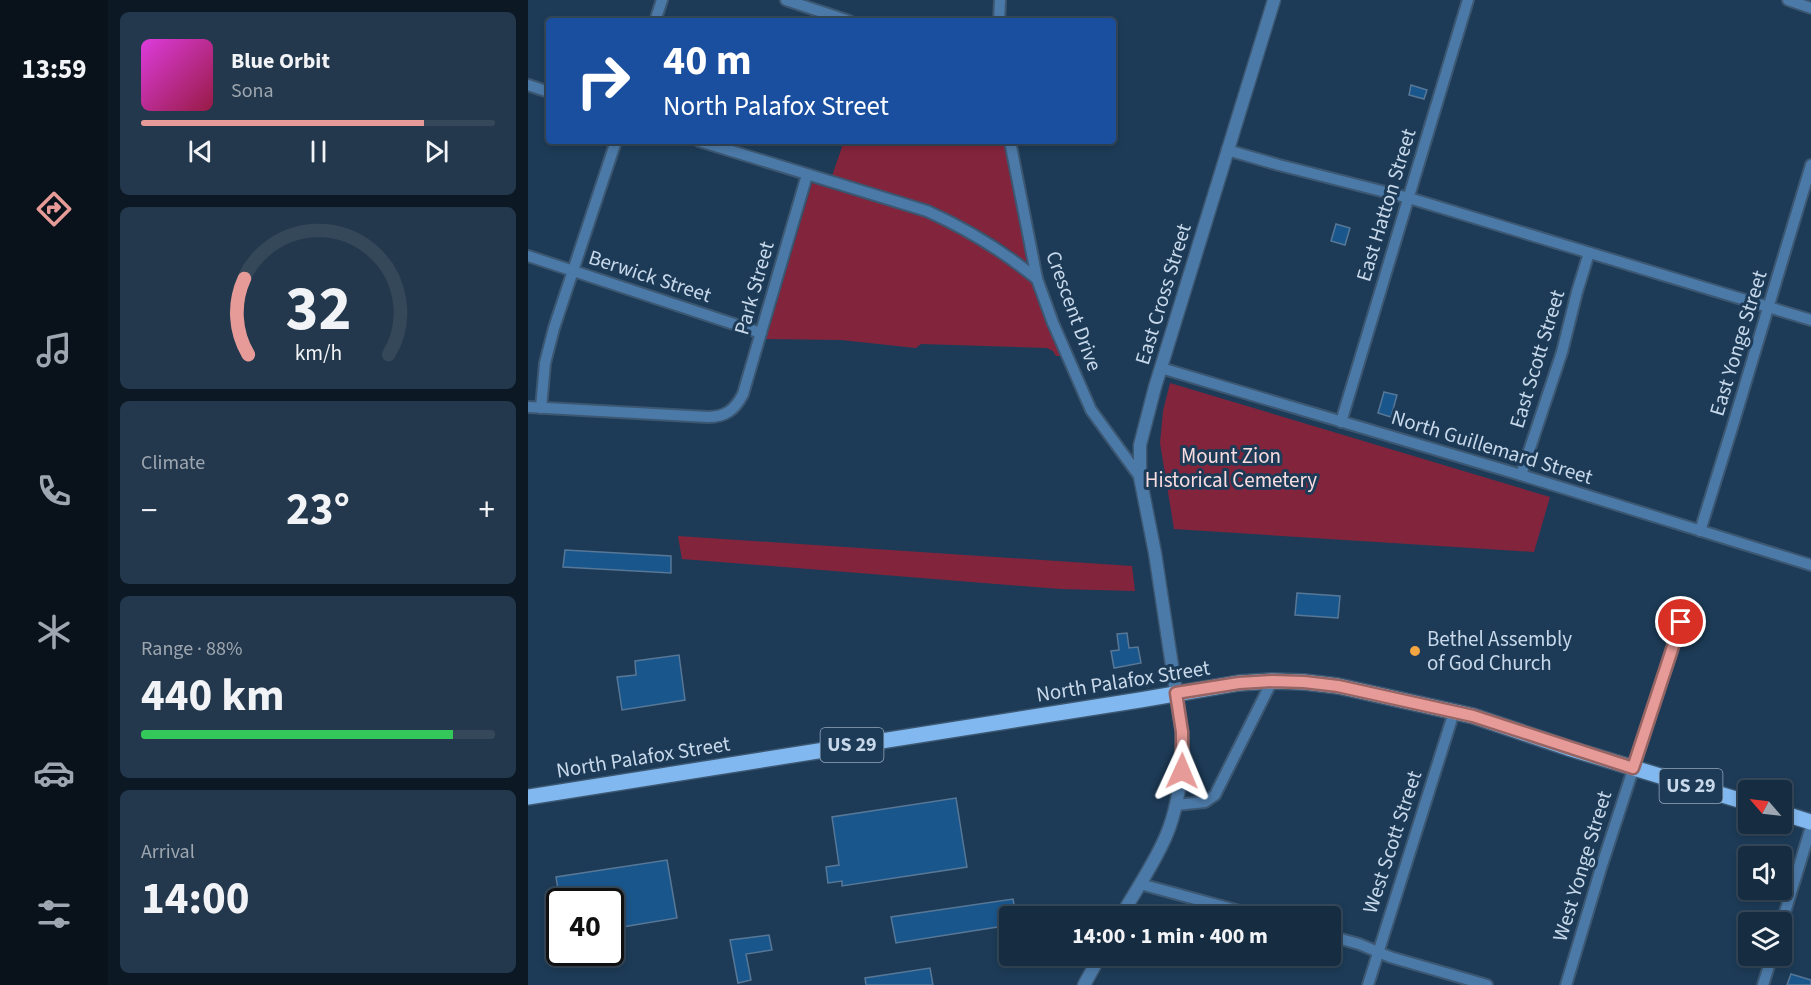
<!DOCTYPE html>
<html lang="en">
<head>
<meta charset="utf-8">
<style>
	body { margin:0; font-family:"Source Sans 3",sans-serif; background:#23384c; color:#f1f3f6; height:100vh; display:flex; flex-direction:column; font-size:22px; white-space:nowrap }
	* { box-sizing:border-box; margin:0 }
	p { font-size:20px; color:#9ea7b1 }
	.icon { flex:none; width:33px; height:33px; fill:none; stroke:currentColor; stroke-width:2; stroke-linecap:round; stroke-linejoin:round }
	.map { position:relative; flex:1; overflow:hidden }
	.drawer { display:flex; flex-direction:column; gap:12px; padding:12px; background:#0c1824; width:420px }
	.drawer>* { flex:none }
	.banner { position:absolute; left:18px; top:18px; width:570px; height:126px; border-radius:6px; box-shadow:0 3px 9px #0003,0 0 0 2px #35485a; background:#1a4fa0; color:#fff; overflow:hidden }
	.needle { width:39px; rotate:298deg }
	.tools { position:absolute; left:1210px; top:780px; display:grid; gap:12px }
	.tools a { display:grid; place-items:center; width:54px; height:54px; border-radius:6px; background:#162c41; box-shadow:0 3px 9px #0003,0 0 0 2px #35485a; font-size:30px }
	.speed { position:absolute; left:18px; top:888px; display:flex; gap:12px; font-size:30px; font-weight:700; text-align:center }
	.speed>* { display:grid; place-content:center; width:78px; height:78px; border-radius:50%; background:#162c41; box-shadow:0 3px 9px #0003,0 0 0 2px #35485a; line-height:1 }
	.speed .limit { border:3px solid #111; border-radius:9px; background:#fff; color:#111 }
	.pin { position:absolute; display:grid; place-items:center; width:51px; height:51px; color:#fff; margin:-26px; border:3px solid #fff; border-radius:50%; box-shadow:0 2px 6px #0007 }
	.me { position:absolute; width:66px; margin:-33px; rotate:1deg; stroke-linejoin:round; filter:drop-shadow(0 0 4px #0008) }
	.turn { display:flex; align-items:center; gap:21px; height:126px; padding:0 18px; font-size:27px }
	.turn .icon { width:78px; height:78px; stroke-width:2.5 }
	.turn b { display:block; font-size:42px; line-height:51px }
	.big { font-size:45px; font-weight:700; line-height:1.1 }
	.drawer .tile { flex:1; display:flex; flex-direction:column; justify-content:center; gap:9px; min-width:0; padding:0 21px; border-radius:9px; background:#23384c }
	.drawer .dial { align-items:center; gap:0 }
	.dial svg { height:156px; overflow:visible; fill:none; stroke:#35485a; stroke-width:7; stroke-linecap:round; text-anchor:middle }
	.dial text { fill:#f1f3f6; stroke:none }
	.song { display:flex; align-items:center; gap:18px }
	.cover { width:72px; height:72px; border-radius:9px; background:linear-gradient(135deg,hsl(300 70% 55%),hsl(340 70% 35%)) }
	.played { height:6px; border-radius:3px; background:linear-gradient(90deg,#e69b98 80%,#35485a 80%) }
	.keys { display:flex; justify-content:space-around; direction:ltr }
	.heat { display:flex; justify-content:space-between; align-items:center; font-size:33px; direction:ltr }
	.charge { height:9px; border-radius:4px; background:linear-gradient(90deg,#34c759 88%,#35485a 0) }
	.trip { position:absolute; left:471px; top:906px; width:342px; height:60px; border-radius:6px; background:#162c41; box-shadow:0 3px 9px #0003,0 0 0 2px #35485a; font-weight:700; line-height:60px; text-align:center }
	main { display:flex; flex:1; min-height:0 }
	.tab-bar { display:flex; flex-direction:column; width:108px; justify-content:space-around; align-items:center; background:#09121a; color:#9ea7b1 }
	.tab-bar .icon { width:42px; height:42px }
	.tab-bar .selected { color:#e69b98 }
	.tab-bar b { font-size:27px; color:#f1f3f6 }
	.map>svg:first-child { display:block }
	.green { fill:#82253c }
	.building { fill:#19568c; stroke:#577797; stroke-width:1.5 }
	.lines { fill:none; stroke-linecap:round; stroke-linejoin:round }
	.minor-casing { stroke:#3c5771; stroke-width:14 }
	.tertiary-casing { stroke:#3c5771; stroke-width:15 }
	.primary-casing { stroke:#3c5771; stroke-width:18 }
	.minor { stroke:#4c7aa8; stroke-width:10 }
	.tertiary { stroke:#4c7aa8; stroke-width:12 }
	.primary { stroke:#81b8ef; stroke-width:15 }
	.route-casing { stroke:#966563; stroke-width:15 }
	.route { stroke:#e69b98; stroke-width:10 }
	.poi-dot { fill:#f2a541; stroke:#1d3b57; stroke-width:2 }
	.labels { text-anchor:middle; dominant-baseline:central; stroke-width:6; stroke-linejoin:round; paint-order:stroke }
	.shield { fill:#1d3b57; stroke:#94a9be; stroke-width:1.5 }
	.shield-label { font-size:20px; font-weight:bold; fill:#c7d8ea }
	.street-label { font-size:21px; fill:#c7d8ea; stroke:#1d3b57 }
	.park-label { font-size:21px; fill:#f9dcdf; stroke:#1d3b57 }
	.poi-label { font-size:21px; fill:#c7d8ea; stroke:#1d3b57; text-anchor:start }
</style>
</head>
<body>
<main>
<nav class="tab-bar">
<b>13:59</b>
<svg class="icon selected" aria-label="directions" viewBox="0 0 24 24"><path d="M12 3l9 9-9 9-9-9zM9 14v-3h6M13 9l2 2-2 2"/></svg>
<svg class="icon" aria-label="music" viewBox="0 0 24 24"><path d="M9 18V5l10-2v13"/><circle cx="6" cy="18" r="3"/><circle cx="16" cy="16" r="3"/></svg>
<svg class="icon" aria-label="phone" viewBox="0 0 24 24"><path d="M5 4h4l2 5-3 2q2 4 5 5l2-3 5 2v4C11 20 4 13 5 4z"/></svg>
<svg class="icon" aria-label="climate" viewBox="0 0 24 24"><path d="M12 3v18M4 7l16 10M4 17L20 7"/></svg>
<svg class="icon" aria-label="car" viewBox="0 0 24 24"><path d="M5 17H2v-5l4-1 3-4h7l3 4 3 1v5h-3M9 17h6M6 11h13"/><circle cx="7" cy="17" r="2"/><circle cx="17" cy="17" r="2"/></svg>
<svg class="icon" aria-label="filters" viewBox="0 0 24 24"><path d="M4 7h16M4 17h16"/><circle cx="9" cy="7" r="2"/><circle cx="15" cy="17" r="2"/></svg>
</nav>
<section class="drawer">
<div class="tile">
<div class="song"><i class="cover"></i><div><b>Blue Orbit</b><p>Sona</p></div></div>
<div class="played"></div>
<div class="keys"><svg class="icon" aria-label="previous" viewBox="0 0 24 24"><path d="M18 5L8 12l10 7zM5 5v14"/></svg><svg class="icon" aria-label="pause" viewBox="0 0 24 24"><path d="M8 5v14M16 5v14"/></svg><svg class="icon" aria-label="next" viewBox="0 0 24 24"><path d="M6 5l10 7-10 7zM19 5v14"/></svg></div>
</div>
<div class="tile dial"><svg viewBox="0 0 100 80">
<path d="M14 69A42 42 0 1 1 86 69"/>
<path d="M14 69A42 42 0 0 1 12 30" stroke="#e69b98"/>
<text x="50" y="56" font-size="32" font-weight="700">32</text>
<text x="50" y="72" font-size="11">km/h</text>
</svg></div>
<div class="tile"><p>Climate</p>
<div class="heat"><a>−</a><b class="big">23°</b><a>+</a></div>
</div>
<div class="tile"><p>Range · 88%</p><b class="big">440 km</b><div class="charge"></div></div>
<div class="tile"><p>Arrival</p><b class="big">14:00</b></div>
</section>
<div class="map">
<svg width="1283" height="985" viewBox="0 0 1283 985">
	<rect width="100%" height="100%" fill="#1d3b57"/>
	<g class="green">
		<path d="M316,141H476L499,263C442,215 375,196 304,176Z"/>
		<polygon points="284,183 397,217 426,229 457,247 483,265 503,282 532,356 528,356 525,351 519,348 393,344 388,348 313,340 238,339"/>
		<polygon points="642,383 1022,497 1006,552 646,529 632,443 635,411"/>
		<polygon points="150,536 604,566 607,591 532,589 154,559"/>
	</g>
	<g class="building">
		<polygon points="883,85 899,90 896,99 881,95"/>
		<polygon points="808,224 822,228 817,245 803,241"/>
		<polygon points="856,392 869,395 863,417 850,413"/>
		<polygon points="37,550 143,556 143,573 35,567"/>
		<polygon points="769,593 812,596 810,618 767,615"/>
		<polygon points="599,633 601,648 610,647 613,663 586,668 583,651 591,650 589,634"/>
		<polygon points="151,655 157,700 94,710 89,677 108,675 107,661"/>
		<polygon points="428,798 439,867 314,886 314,881 300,883 298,867 311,865 304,817"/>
		<polygon points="139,860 149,918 82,929 82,902 32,902 28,877"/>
		<polygon points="485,899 488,916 482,916 482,925 368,943 363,917"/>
		<polygon points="241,935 244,950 218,954 223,980 210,983 202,940"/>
		<polygon points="402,968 405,985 338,985 337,978"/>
		<polygon points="1263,974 1283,980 1283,985 1259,985"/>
	</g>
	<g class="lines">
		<defs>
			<g id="minor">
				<polyline points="258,0 321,21"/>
				<polyline points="1260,0 1283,8"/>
				<polyline points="127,21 134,0"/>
				<polyline points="471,21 472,0"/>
				<polyline points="0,85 21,92"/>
				<path d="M171,141L399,211C439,229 475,251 509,279"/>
				<polyline points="482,141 509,279 525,323 563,410 612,477"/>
				<polyline points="699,150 751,165 881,198 1283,320"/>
				<polyline points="0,256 233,333"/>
				<polyline points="633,368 993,475 1283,565"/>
				<path d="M0,407L180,417C197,417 207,410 215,394L279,175"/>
				<polyline points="13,408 17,363 26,328 88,141"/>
				<polyline points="813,422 940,0"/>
				<polyline points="993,475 1034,352 1049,292 1061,253"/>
				<polyline points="1172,531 1204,428 1283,165"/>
				<polyline points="648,805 677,802 687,795 744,681"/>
				<polyline points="612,884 730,916"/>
				<polyline points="1254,922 1283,827"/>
				<polyline points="802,936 831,944 862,957 959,985"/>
				<polyline points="840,985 926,712"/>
				<polyline points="1038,985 1073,868 1153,622"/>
				<polyline points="1235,985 1244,956"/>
			</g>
			<g id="tertiary">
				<path d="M593,916C608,890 626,864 638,836C652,803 655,767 654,732L627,553L612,477V445L627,387L746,0"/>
				<polyline points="556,985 572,956"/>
			</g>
			<g id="primary">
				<polyline points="0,797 612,700 711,683 744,681 776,682 810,686 945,716 1040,748 1221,803"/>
				<polyline points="1254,813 1283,822"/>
			</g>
		</defs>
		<use href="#minor" class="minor-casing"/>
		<use href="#tertiary" class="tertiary-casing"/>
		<use href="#primary" class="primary-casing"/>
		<use href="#minor" class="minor"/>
		<use href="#tertiary" class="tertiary"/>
		<use href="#primary" class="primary"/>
	</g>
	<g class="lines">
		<defs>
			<polyline id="route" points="654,771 654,732 648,693 711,683 744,681 776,682 810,686 945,716 1105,768 1153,622"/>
		</defs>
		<use href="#route" class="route-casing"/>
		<use href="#route" class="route"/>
	</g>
	<circle class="poi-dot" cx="887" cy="651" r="6"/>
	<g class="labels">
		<g class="shield">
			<rect x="292.5" y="728" width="63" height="34" rx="4.5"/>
			<rect x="1131.5" y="769" width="63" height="34" rx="4.5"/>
		</g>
		<g class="shield-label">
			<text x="324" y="745">US 29</text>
			<text x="1163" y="786">US 29</text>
		</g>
		<g class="street-label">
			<text transform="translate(858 205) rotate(-73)">East Hatton Street</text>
			<text transform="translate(122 276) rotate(18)">Berwick Street</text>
			<text transform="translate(226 288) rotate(-74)">Park Street</text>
			<text transform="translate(635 294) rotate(-73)">East Cross Street</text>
			<text transform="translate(546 311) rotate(70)">Crescent Drive</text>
			<text transform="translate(1210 343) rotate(-73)">East Yonge Street</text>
			<text transform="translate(1009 359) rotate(-73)">East Scott Street</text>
			<text transform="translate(964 447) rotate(17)">North Guillemard Street</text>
			<text transform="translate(595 681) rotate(-9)">North Palafox Street</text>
			<text transform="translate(115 757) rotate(-9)">North Palafox Street</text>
			<text transform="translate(864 842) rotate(-72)">West Scott Street</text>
			<text transform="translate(1054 866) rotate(-73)">West Yonge Street</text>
		</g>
		<g class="park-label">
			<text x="703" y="456">Mount Zion<tspan x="703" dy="24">Historical Cemetery</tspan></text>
		</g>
		<g class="poi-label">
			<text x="899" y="639">Bethel Assembly<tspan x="899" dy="24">of God Church</tspan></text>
		</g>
	</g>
</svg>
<div class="tools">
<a><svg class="needle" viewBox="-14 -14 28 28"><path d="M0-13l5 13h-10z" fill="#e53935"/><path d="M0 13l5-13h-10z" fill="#9ea7b1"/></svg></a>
<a><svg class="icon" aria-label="sound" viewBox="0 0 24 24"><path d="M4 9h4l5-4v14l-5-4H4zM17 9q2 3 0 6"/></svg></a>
<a><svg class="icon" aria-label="layers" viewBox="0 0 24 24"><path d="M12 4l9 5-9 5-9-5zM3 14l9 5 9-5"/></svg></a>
</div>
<div class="speed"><div class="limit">40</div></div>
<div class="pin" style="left:1153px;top:622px;background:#d93025"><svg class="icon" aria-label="arrive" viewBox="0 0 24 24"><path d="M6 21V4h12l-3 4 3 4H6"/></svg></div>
<svg class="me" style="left:654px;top:771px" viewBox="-20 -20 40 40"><path d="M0-17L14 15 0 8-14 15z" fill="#e69b98" stroke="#fff" stroke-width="4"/></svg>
<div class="trip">14:00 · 1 min · 400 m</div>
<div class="banner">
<div class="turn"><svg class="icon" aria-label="right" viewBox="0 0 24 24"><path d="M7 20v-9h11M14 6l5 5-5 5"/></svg><div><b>40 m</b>North Palafox Street</div></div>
</div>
</div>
</main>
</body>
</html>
